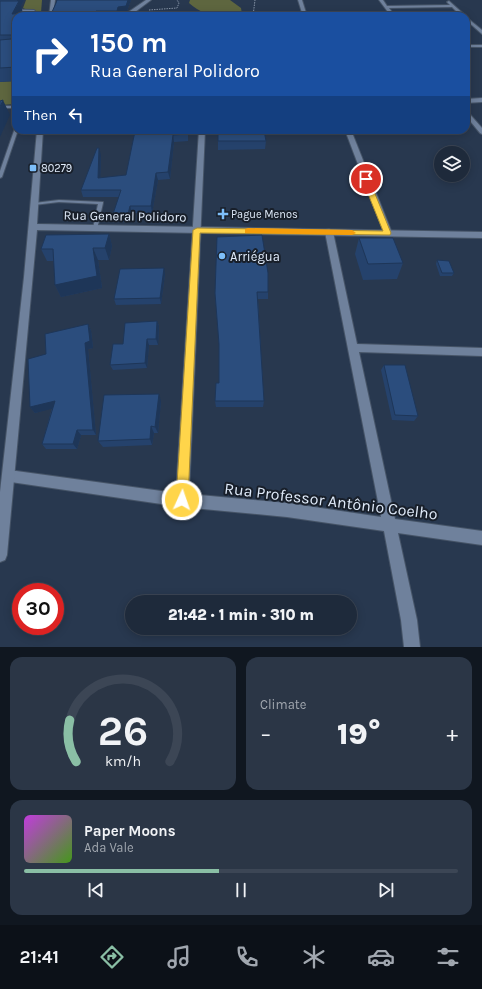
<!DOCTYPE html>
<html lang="en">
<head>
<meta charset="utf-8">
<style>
	body { margin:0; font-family:Karla,sans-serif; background:#2b3646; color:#f1f3f6; height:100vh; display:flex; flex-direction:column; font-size:15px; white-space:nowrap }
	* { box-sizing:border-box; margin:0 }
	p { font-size:13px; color:#a1a7af }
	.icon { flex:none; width:22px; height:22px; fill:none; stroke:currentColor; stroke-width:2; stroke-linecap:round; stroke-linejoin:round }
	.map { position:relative; height:647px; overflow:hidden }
	.details { display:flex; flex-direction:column; gap:10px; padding:10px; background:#101720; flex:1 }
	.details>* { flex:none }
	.top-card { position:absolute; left:12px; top:12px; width:458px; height:122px; border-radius:12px; box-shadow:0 2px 10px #0003,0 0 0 1px #3c4655; background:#1a4fa0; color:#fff; overflow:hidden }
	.buttons { position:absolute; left:434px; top:146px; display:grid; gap:8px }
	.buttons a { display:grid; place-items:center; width:36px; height:36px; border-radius:50%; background:#1e2a3b; box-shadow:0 2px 10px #0003,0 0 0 1px #3c4655; font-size:20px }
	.speed { position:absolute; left:12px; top:583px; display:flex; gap:8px; font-size:20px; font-weight:700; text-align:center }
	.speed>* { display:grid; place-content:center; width:52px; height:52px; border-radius:50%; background:#1e2a3b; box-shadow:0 2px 10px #0003,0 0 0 1px #3c4655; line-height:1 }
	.speed .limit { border:6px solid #d22; background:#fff; color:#111 }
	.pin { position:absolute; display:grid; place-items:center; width:34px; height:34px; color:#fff; margin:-17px; border:2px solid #fff; border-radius:50%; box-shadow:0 1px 4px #0007 }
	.me { position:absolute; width:44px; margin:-22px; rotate:3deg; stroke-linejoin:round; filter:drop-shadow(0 0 3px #0008) }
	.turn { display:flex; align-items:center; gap:14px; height:84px; padding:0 12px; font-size:18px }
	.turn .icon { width:52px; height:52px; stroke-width:2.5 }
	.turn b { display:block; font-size:28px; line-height:34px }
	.then { display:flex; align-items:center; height:38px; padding:0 12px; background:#0003; gap:8px; font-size:15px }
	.big { font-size:30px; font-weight:800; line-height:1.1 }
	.details .widget { flex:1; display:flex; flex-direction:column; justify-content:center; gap:6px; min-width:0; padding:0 14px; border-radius:12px; background:#2b3646 }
	.details .dial { align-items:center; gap:0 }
	.dial svg { height:104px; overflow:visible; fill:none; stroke:#3c4655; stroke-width:7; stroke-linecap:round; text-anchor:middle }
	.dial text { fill:#f1f3f6; stroke:none }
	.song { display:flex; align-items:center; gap:12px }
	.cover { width:48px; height:48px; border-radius:6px; background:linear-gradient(135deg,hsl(290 70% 55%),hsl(100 70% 35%)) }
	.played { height:4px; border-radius:2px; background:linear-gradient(90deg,#8abfa5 45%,#3c4655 45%) }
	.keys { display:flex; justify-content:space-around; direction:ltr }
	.heat { display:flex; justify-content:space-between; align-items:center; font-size:22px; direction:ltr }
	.details .tiles { flex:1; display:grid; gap:10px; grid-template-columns:1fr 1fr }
	.widget:last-child { grid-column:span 2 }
	.trip { position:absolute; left:125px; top:595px; width:232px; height:40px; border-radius:20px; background:#1e2a3b; box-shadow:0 2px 10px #0003,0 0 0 1px #3c4655; font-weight:800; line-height:40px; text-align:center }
	.dock { display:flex; height:64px; justify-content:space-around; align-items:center; background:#0c1118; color:#a1a7af }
	.dock .icon { width:28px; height:28px }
	.dock .selected { color:#8abfa5 }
	.dock b { font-size:18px; color:#f1f3f6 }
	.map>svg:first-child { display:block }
	.green { fill:#5e663f }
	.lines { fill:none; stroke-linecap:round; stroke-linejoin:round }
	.lane-casing { stroke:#465467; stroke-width:2 }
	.street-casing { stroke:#465467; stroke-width:2 }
	.secondary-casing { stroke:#465467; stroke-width:2 }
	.path { stroke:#8593a6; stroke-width:1; stroke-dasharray:1.5 1; stroke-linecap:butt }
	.lane { fill:#6f819c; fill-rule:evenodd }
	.street { fill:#6f819c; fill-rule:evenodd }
	.secondary { fill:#6f819c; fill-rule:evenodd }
	.wall { fill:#25426c }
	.shaded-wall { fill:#1e3658 }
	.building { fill:#2b4d7d; stroke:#1e3658 }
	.route { fill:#ffd54a; stroke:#a68a30 }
	.slow { fill:#f59e0b }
	.poi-dot { fill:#7dbef9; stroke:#181f2a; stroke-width:1.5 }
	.labels { text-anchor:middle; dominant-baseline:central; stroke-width:4; stroke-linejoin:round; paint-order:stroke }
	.far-poi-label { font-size:11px; fill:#e0ebfa; stroke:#181f2a; text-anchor:start }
	.street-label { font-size:13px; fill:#e0ebfa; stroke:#181f2a }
	.poi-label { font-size:13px; fill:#e0ebfa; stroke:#181f2a; text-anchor:start }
	.near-street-label { font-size:16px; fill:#e0ebfa; stroke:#181f2a }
</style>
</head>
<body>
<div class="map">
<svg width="482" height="647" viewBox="0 0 482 647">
	<rect width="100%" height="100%" fill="#28384f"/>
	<g class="green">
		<polygon points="26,0 42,0 41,13 31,12 23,8"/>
		<path d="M190,0H230L241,8L242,14C222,16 205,18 189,3Z"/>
		<polygon points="16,81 16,104 0,105 0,82"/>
	</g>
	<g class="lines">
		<defs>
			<g id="lane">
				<polygon points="0,9 34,10 35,11 36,16 34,16 33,12 0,11"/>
				<rect x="0" y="106" width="16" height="2"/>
				<polygon points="15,128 16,128 16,130 18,130 2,177 0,178 0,171"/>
				<polygon points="59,200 103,202 103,203 97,229 93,229 93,228 98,204 59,202 34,205 32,204 34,203"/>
			</g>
			<g id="street">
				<polygon points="146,0 151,0 131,15 127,15 127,13"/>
				<polygon points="298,0 302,0 307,16 303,16"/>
				<polygon points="379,0 383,0 387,6 450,5 447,2 449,1 466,16 461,16 452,7 389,8 395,16 391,16"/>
				<polygon points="466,17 482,30 482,34 466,20"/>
				<rect x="466" y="45" width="16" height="2"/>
				<polygon points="482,98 482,102 466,103 466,99"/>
				<polygon points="466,110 482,128 482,134 480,133 466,116"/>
				<polygon points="199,130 205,130 189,494 287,503 381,517 325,232 326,230 329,229 333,232 357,344 482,348 482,356 359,352 395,519 482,531 482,545 398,533 417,620 420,647 404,647 401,620 384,531 287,517 182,507 4,481 3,476 4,471 9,470 176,493"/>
				<polygon points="345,130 351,130 392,233 391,235 388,236 384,233"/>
			</g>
			<g id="secondary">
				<polygon points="51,0 55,0 53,16 49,16"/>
				<polygon points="37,130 43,130 37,224 482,232 482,238 37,230 7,555 5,560 0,562 0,492 24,277"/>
			</g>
		</defs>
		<use href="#lane" class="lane-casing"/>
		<use href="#street" class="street-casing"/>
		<use href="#secondary" class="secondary-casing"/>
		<g class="path">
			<polyline points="149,10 177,8 179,3 177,0"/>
			<polyline points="253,16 255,0"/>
		</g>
		<use href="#lane" class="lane"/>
		<use href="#street" class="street"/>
		<use href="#secondary" class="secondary"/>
	</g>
	<g class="wall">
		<polygon points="0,0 24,0 16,16 16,81 0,82"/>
		<polygon points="57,0 131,0 127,11 119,12 118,16 52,16 56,3"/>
		<polygon points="48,130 67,130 66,132 49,134"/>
		<polygon points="188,130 188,141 174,142 170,179 158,180 152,213 132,213 130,222 115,222 113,214 119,197 83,197 81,190 101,155 100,178 126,175 134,136"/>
		<polygon points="218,130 266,141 265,149 218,150"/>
		<polygon points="109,234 112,246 109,260 98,260 102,288 61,297 55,285 54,261 47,261 41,249"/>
		<polygon points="359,238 403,263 397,279 363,280 355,254"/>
		<polygon points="437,260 454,273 452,276 440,276 436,264"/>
		<polygon points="165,274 161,304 116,305 114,299"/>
		<polygon points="268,292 268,299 258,299 264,401 263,407 216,407 215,401 219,383 219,345 215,293"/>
		<polygon points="157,321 159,326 158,345 149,345 147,368 113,370 110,365 123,344"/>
		<polygon points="88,324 91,331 93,348 88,349 96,435 81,435 77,449 46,449 42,444 52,408 35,413 30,407 46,354"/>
		<polygon points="384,365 418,416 414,421 392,420 381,370"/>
		<polygon points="161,401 158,433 154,433 152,445 103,447 98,441"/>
	</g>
	<g class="shaded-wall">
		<polygon points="17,0 24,0 21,6 23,13 12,14 18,4"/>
		<polygon points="128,0 131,0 127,11 119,12 118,16 117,11 118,7"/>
		<polygon points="3,100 10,115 0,137 0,107"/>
		<polygon points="173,135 174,142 170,179 168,172"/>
		<polygon points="99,148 101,155 100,185 98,178"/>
		<polygon points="156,173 158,180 152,213 151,206"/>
		<polygon points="130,206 132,213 130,222 128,214"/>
		<polygon points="109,234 112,246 109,260 105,248"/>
		<polygon points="93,248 98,260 102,288 61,297 55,285"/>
		<polygon points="164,268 165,274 161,304 160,298"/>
		<polygon points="157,321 159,326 158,345 156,339"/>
		<polygon points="88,324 91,331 93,348 88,349 96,435 93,430 85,343"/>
		<polygon points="147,339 149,345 147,368 145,363"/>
		<polygon points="159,394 161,401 158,433 155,427"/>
		<polygon points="55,401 59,407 35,413 30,407"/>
		<polygon points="151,426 154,433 152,445 150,439"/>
		<polygon points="77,430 81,435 77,449 73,444"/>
	</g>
	<g class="building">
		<polygon points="57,0 128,0 126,6 118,7 117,11 96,11 100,16 52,16 52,12 56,3"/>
		<polygon points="0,1 19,1 12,14 30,13 29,16 16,16 16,67 0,68 0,40 11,39 13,36 11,35 0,35"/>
		<polygon points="3,100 0,107 0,101"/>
		<polygon points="136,130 188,130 188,134 173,135 168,172 156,173 151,206 130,206 128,214 113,214 121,190 81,190 97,148 99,148 98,178 126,175 134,136"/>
		<polygon points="218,130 264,130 266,141 218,141"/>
		<polygon points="109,234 105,248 93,248 97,276 55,285 53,249 41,249 46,235"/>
		<polygon points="262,235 268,273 268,292 257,292 264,401 215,401 216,383 219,383 219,344 215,293 217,237"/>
		<polygon points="359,238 393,238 403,263 368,264"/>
		<polygon points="437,260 449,261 454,273 442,273"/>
		<polygon points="164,268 160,298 114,299 120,269"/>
		<polygon points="157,321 156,339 147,339 145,363 110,365 113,344 123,344 125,323"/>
		<polygon points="88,324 90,341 85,343 93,430 77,430 73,444 42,444 55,401 30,407 28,359 46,354 45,334"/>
		<polygon points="384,365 405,365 418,416 395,415"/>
		<polygon points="159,394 155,427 151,426 150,439 98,441 104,395"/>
	</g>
	<polygon class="route" points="363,177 369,179 391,233 390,235 200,233 188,500 186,505 182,506 177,505 176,500 193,230 197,228 383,231 362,179"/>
	<polygon class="slow" points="248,228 352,230 356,233 352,235 245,233 245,229"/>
	<g class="poi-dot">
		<rect x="29" y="164" width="8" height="8" rx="2"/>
		<path d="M221 208h4v4h4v4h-4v4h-4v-4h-4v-4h4z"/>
		<circle cx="222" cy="256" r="4"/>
	</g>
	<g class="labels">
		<g class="far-poi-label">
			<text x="41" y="168">80279</text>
			<text x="231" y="214">Pague Menos</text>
		</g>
		<g class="street-label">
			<text transform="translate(125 216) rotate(1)">Rua General Polidoro</text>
		</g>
		<g class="poi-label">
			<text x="230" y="256">Arriégua</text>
		</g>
		<g class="near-street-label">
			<text transform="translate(331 501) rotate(7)">Rua Professor Antônio Coelho</text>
		</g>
	</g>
</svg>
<div class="buttons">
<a><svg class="icon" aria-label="layers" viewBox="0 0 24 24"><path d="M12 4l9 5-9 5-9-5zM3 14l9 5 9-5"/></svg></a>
</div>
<div class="speed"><div class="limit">30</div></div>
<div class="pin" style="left:366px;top:179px;background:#d93025"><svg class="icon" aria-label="arrive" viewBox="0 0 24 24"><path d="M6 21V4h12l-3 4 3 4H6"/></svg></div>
<svg class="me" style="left:182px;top:500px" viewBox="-20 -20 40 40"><circle r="17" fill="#ffd54a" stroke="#fff" stroke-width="3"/><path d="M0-11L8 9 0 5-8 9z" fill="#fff"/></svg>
<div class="trip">21:42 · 1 min · 310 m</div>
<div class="top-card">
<div class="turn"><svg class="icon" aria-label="right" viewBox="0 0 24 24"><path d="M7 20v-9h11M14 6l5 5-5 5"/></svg><div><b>150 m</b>Rua General Polidoro</div></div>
<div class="then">Then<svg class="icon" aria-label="left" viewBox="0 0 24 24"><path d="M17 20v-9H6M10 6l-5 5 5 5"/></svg></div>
</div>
</div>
<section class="details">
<div class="tiles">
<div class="widget dial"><svg viewBox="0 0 100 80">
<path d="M14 69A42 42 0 1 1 86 69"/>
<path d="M14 69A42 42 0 0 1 9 37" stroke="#8abfa5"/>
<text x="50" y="56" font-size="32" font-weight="700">26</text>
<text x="50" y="72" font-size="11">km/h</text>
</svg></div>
<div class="widget"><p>Climate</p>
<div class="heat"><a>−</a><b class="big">19°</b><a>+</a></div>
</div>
<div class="widget">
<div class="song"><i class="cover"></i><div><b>Paper Moons</b><p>Ada Vale</p></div></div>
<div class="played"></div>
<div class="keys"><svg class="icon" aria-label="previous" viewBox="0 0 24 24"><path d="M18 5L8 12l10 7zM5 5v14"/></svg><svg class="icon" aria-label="pause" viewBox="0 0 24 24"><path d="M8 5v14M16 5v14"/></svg><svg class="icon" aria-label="next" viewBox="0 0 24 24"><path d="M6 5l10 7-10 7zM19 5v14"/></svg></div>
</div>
</div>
</section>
<nav class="dock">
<b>21:41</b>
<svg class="icon selected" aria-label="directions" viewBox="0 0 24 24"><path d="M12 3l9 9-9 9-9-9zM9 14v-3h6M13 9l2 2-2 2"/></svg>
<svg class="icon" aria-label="music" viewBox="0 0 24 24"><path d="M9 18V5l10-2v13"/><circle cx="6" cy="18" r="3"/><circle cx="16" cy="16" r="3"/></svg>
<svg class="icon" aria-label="phone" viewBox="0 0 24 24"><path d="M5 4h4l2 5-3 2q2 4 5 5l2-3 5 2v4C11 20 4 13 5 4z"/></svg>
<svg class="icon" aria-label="climate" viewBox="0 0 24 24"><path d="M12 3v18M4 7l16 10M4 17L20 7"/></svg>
<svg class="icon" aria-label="car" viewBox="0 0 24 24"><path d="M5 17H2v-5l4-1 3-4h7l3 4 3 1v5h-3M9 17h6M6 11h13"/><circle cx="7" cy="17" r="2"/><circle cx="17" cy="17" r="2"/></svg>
<svg class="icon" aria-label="filters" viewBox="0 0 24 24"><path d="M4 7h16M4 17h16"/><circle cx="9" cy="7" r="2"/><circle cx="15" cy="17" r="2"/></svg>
</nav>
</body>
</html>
